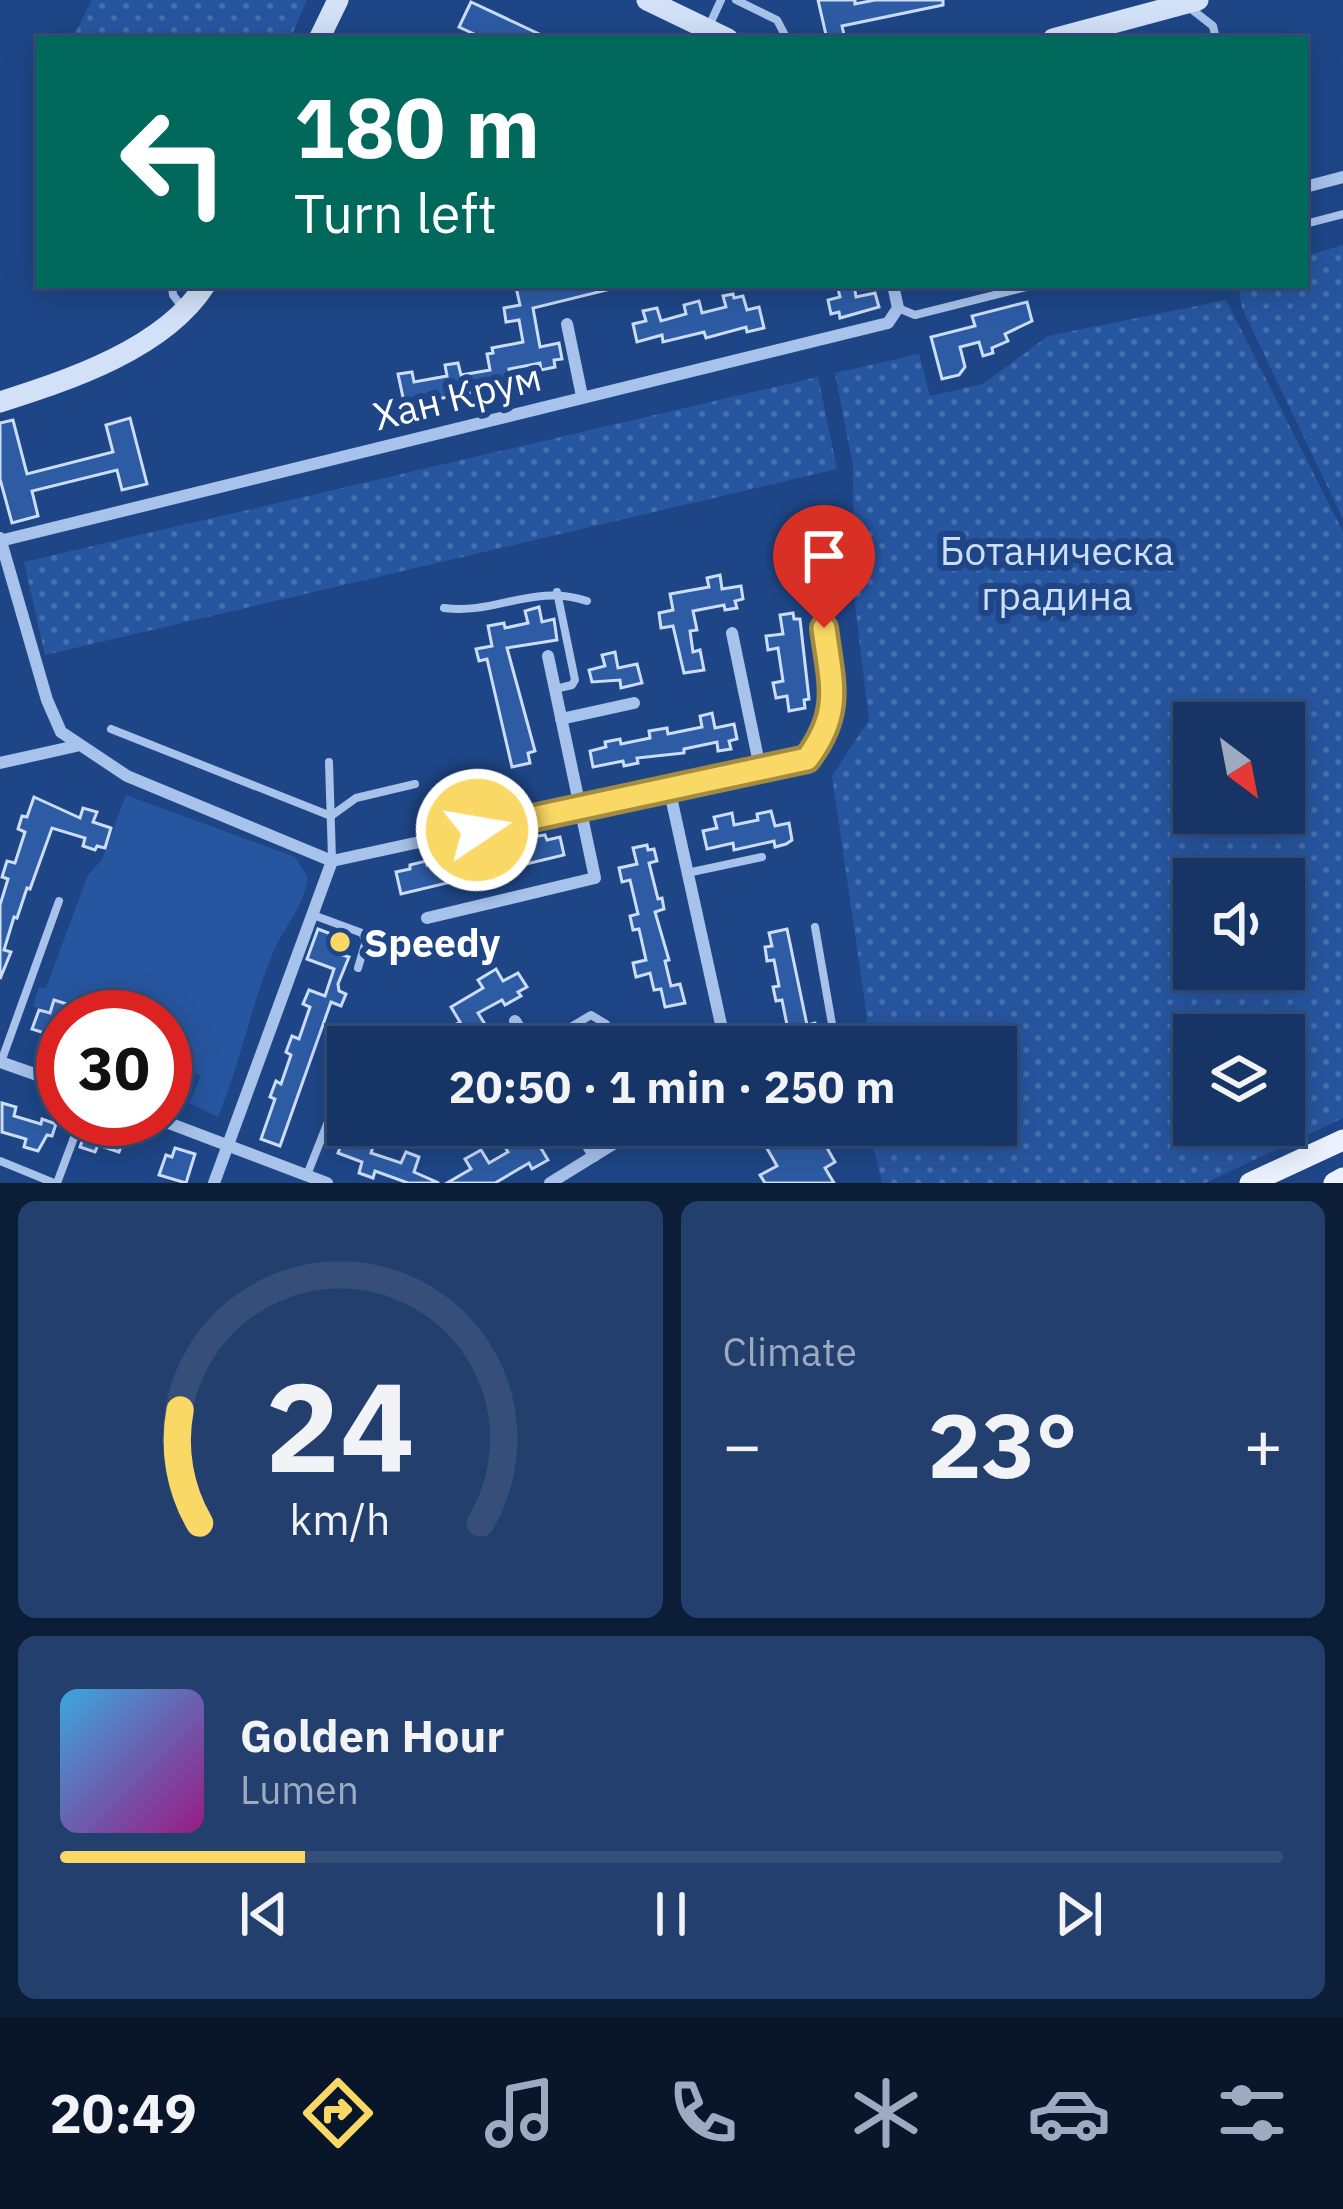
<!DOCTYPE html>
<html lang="en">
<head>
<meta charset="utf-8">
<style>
	body { margin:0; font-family:"IBM Plex Sans",sans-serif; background:#233f6e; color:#f1f3f6; height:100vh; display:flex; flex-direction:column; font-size:45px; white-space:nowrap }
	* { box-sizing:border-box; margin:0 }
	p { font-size:39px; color:#9eaabf }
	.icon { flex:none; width:66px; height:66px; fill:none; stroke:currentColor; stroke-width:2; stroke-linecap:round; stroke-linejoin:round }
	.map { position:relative; height:1183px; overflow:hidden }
	.drawer { display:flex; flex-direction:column; gap:18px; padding:18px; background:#0c1d38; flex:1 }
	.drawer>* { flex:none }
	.guide { position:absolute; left:36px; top:36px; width:1272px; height:252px; border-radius:0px; box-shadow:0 6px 30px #0003,0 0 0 3px #354f79; background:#00695c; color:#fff; overflow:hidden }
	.needle { width:78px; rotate:148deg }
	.tools { position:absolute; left:1173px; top:702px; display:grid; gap:24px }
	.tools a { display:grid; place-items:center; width:132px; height:132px; border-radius:0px; background:#163465; box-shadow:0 6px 30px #0003,0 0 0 3px #354f79; font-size:60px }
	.speed { position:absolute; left:36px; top:990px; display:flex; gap:24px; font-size:60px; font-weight:700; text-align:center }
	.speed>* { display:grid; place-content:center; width:156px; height:156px; border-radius:50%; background:#163465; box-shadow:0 6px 30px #0003,0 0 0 3px #354f79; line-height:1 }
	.speed .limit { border:18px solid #d22; background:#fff; color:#111 }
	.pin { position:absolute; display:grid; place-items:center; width:102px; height:102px; color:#fff; margin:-123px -51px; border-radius:50% 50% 50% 0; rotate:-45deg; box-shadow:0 0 12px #0007 }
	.pin .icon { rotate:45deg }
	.me { position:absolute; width:132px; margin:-66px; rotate:78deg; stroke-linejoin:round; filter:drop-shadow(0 0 9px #0008) }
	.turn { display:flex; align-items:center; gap:42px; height:252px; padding:0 60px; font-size:54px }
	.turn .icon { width:156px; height:156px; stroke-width:2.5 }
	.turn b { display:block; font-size:84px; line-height:102px }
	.big { font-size:90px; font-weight:700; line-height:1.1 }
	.drawer .widget { flex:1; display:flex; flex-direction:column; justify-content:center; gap:18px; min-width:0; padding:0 42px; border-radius:18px; background:#233f6e }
	.drawer .dial { align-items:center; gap:0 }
	.dial svg { height:312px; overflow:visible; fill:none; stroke:#354f79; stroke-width:7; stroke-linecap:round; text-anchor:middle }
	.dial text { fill:#f1f3f6; stroke:none }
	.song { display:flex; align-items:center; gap:36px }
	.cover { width:144px; height:144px; border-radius:18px; background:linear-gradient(135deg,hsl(200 70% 55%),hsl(310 70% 35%)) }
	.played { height:12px; border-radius:6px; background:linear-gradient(90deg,#fad865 20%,#354f79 20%) }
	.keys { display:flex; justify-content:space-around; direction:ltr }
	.heat { display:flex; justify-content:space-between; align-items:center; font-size:66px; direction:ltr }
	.drawer .tiles { flex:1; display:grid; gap:18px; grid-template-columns:1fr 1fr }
	.widget:last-child { grid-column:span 2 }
	.trip { position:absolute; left:327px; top:1026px; width:690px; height:120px; border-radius:0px; background:#163465; box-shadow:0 6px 30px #0003,0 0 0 3px #354f79; font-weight:700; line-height:120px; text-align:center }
	.dock { display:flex; height:192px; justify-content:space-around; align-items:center; background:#091528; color:#9eaabf }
	.dock .icon { width:84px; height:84px }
	.dock .current { color:#fad865 }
	.dock b { font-size:54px; color:#f1f3f6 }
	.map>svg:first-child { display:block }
	.grass { fill:#2756a0 }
	.park { fill:url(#park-dots); fill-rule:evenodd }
	.building { fill:#2d5ca5; stroke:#cbddf8; stroke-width:3 }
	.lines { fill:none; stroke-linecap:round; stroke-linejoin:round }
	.lane { stroke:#a7c2eb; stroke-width:8 }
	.street { stroke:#a7c2eb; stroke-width:12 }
	.secondary { stroke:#d2e1f8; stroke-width:21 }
	.primary { stroke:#ebf2fe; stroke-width:21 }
	.route-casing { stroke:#a28c42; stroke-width:30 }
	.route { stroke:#fad865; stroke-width:21 }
	.poi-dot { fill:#fad865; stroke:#1e4687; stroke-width:4.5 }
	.labels { text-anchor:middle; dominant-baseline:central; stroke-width:12; stroke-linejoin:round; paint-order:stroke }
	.street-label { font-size:39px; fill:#fff; stroke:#1e4687 }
	.park-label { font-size:39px; fill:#cbddf8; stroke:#1e4687 }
	.poi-label { font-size:39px; font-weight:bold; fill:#fff; stroke:#1e4687; text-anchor:start }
</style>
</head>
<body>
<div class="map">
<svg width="1343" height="1183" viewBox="0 0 1343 1183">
	<defs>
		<pattern id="park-dots" width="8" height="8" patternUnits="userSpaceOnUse" patternTransform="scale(3)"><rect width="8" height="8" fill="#2756a0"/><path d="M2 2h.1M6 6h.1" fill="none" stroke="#476fae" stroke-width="1.8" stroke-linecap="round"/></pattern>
	</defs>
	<rect width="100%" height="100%" fill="#1e4687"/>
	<path class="grass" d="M126,795L295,857L308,878C303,908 283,928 272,955C250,1009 240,1064 218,1117L189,1103L201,1076L165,1059V1017H86L54,999L49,1012L33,1006L39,988H46L88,875L102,860Z"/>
	<g class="park">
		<polygon points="92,0 307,0 290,39 72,39"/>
		<polygon points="1343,245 1343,519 1242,308 1238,285 1305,285 1305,256"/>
		<path d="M1226,300L1343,532V1118L1205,1183H882L868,1125H996V1047H863L867,1016L832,776L869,720L854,595L853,466L835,373L919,354L930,396L983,384L1048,336ZM1284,723V813H1194V723ZM1284,879V969H1194V879ZM1284,1035V1125H1194V1035Z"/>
		<polygon points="818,377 837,469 45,655 24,562"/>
	</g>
	<g class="building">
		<polygon points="818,0 855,0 855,4 875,0 943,0 943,5 842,26 845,39 827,39"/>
		<polygon points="471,2 550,39 485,39 459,27"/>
		<polygon points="606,285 607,290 533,308 540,347 559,343 562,359 554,360 555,367 541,370 540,363 509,369 512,386 507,387 509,395 494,398 492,388 428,401 428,405 416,408 414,400 404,402 398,374 412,372 414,382 447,376 445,365 458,363 461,375 490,370 487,354 493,353 492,348 523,342 519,320 506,322 504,308 520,305 516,287"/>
		<polygon points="837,285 854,285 856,297 875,293 879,307 840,318 839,312 831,314 828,300 840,297"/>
		<polygon points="733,294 734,298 743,296 747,310 759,307 764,328 747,332 746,327 706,338 704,332 663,342 662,335 637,342 633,324 646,321 643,311 657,308 661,321 686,314 684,305 699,301 702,313 726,307 723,296"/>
		<polygon points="1027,302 1032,321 1005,334 1008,341 992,348 993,353 983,356 979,342 960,347 965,367 959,375 942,379 931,337 975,326 972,316"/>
		<polygon points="130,418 147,484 122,490 117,470 32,491 38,516 12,523 0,479 0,423 13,420 27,474 113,452 106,425"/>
		<polygon points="720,575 722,589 741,586 743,599 735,601 737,608 725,610 724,605 693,611 697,630 690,631 693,652 700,650 704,670 684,673 673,626 661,628 659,613 673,610 670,594 709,587 707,578"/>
		<polygon points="539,607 542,622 554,619 557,640 507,648 535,751 528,753 530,763 512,767 487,659 479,661 476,649 492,646 488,626 504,623 505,628 528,623 525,611"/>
		<polygon points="793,613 794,619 800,619 809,699 804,700 805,708 789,711 787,696 776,698 773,683 783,681 778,648 768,650 766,636 783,634 780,615"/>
		<polygon points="615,652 618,668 637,664 642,683 621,688 620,680 592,682 589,670 605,666 602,655"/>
		<polygon points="712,713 715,728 734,724 737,739 729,741 731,749 718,751 717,742 684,749 684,753 637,758 638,763 624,766 623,761 593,767 590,751 606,747 605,742 620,739 621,744 650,738 649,731 667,728 668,734 702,727 700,716"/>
		<polygon points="34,797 80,818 83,808 97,812 93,822 111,828 105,848 97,846 95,850 83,846 85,838 52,828 30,889 27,888 17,918 14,917 4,950 11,952 0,979 0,905 8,879 2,877 7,861 15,863 25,832 18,829 22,816 27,817"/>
		<polygon points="771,811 775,826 789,823 792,840 786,844 775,847 774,841 734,850 733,843 707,849 703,831 717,828 714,817 732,813 734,825 758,820 757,814"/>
		<polygon points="545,835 547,840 560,837 564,855 401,894 396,872 410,869 410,865 426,861 427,865 467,852 468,857 508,843 510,848 534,842 532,837"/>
		<polygon points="647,845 648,850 654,849 657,861 649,863 658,899 662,898 664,909 655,912 669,960 665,961 671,986 680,984 685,1003 665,1007 661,989 654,990 650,973 636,977 633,963 646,960 639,929 633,930 630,916 638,914 630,880 622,882 619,868 637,864 633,848"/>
		<polygon points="318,929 344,939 342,955 349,957 338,984 339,991 346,994 341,1006 331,1002 280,1146 261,1139 275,1099 270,1097 276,1081 281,1084 291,1055 286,1052 292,1036 299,1039 310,1007 303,1004 309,990 325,996 334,969 307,959"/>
		<polygon points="787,929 807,1025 815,1023 819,1043 802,1046 801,1040 777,1045 774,1027 787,1025 782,1000 776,1001 773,987 779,986 774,960 767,961 765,947 772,946 769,933"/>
		<polygon points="496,969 503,981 518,973 527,987 518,992 521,996 505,1005 502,1000 478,1013 499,1047 467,1047 461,1037 453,1042 446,1030 460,1022 451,1007 483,988 478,980"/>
		<polygon points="54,1000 73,1006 69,1017 63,1017 63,1039 32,1029 39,1010 50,1013"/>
		<polygon points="2,1103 16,1107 14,1116 41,1124 42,1119 56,1124 52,1136 47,1135 38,1151 24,1147 26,1139 2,1132"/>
		<polygon points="90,1119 125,1134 119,1152 98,1145 95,1152 80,1147"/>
		<polygon points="778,1125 814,1125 835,1162 825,1168 834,1183 765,1183 760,1175 777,1166 760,1136"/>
		<polygon points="361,1133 376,1138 371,1153 401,1163 406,1152 419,1157 414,1172 439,1183 408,1183 375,1171 373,1178 359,1173 362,1162 338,1153 344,1137 357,1142"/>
		<polygon points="521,1134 527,1145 536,1140 548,1160 532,1169 529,1163 495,1183 447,1183 471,1169 465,1159 481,1150 489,1163 508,1152 503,1144"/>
		<polygon points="175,1148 195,1154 186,1183 159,1175 166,1155 172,1157"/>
	</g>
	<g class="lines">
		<g class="lane">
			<polyline points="736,0 777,20 787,39"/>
			<polyline points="1190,8 1213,26 1216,39"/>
			<polyline points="708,28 721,0"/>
			<polyline points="1305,224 1343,214"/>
			<polyline points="172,285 173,295 183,308"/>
			<polyline points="898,308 915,315 1034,285"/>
			<path d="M444,608C496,615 533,583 587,601"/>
			<polyline points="555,689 572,685 575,680 557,592"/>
			<polyline points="111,729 331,816 356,798 415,784"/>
			<polyline points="329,762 332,859"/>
			<path d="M760,768L807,759C843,711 831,683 824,628"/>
			<polyline points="687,873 762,857"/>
			<polyline points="313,915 362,933 366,941 358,968"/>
			<polyline points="815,927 836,1047"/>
			<polyline points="358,1047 364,1031"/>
			<polyline points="537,1047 591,1015 606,1024"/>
			<polyline points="1,1062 59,901"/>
			<polyline points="692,1125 709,1142 737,1125"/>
			<polyline points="0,1161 54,1183"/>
			<polyline points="307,1175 348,1071"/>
			<polyline points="57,1183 81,1119"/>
		</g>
		<g class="street">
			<polyline points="1305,187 1343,177"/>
			<polyline points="567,324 582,396"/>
			<polyline points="0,538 47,700 61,732 127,776 332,861 760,768 732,633"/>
			<polyline points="0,541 888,323 898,308 893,285"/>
			<polyline points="561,719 634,703"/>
			<polyline points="0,763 76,746"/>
			<polyline points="669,788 726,1047"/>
			<polyline points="427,918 595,878 548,656"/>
			<polyline points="515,1021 531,1047"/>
			<polyline points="0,1062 63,1084"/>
			<polyline points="158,1119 327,1183"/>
			<polyline points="576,1125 594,1156"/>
			<polyline points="214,1183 332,861"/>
			<polyline points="550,1183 644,1125"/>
		</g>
		<g class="secondary">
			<polyline points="647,0 728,39"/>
			<polyline points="319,39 338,0"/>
			<polyline points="1053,39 1198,0"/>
			<path d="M0,402C69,380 164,349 205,285"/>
		</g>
		<g class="primary">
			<polyline points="1250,1183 1343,1140"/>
			<polyline points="1334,1183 1343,1178"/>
		</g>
	</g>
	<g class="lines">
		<defs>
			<path id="route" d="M477,830L807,759C843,711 831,683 824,628"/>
		</defs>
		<use href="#route" class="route-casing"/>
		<use href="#route" class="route"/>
	</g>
	<circle class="poi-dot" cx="340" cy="942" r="12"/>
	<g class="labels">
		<g class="street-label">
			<text transform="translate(457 396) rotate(-14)">Хан Крум</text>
		</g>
		<g class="park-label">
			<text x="1057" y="550">Ботаническа<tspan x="1057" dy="45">градина</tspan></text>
		</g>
		<g class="poi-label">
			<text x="364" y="942">Speedy</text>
		</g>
	</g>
</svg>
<div class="tools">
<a><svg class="needle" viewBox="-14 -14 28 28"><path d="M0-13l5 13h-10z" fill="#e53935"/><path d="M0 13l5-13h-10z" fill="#9eaabf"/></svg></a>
<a><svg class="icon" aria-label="sound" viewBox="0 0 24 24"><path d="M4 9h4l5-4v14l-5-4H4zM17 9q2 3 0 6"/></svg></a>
<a><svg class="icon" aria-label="layers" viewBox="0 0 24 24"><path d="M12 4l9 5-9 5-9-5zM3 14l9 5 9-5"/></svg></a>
</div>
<div class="speed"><div class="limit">30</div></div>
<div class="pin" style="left:824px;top:628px;background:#d93025"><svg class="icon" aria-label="arrive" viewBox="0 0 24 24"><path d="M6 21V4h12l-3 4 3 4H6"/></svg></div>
<svg class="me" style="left:477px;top:830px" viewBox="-20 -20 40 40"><circle r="17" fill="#fad865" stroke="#fff" stroke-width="3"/><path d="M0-11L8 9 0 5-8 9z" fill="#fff"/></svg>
<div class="trip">20:50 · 1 min · 250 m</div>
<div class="guide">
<div class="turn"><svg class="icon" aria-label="left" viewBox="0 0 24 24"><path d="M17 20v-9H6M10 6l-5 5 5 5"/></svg><div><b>180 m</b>Turn left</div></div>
</div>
</div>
<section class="drawer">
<div class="tiles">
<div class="widget dial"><svg viewBox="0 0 100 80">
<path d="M14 69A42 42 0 1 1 86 69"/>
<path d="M14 69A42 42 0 0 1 9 40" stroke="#fad865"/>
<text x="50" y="56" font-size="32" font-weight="700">24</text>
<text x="50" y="72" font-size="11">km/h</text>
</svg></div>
<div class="widget"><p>Climate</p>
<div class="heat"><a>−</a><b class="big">23°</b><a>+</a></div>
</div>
<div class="widget">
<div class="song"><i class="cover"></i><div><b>Golden Hour</b><p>Lumen</p></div></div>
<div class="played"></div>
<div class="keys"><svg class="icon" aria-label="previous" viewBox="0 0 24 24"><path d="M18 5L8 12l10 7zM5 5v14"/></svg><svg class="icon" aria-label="pause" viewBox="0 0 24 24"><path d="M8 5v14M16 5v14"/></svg><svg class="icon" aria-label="next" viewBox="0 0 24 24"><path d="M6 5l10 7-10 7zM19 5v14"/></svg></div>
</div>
</div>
</section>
<nav class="dock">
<b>20:49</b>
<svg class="icon current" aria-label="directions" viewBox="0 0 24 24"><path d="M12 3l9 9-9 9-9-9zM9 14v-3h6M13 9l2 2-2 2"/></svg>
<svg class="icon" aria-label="music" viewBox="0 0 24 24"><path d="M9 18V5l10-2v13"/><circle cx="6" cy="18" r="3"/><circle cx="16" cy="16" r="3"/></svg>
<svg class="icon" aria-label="phone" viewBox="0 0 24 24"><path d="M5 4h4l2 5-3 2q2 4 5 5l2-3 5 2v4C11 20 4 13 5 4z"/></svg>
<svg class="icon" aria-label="climate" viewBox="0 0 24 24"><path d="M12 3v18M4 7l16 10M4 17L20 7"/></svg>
<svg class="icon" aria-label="car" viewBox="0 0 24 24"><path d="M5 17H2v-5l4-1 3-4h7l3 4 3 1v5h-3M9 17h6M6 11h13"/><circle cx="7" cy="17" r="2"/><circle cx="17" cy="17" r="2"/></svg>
<svg class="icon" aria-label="filters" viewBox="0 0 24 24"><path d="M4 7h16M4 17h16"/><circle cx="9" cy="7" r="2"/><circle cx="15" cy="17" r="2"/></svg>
</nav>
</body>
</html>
